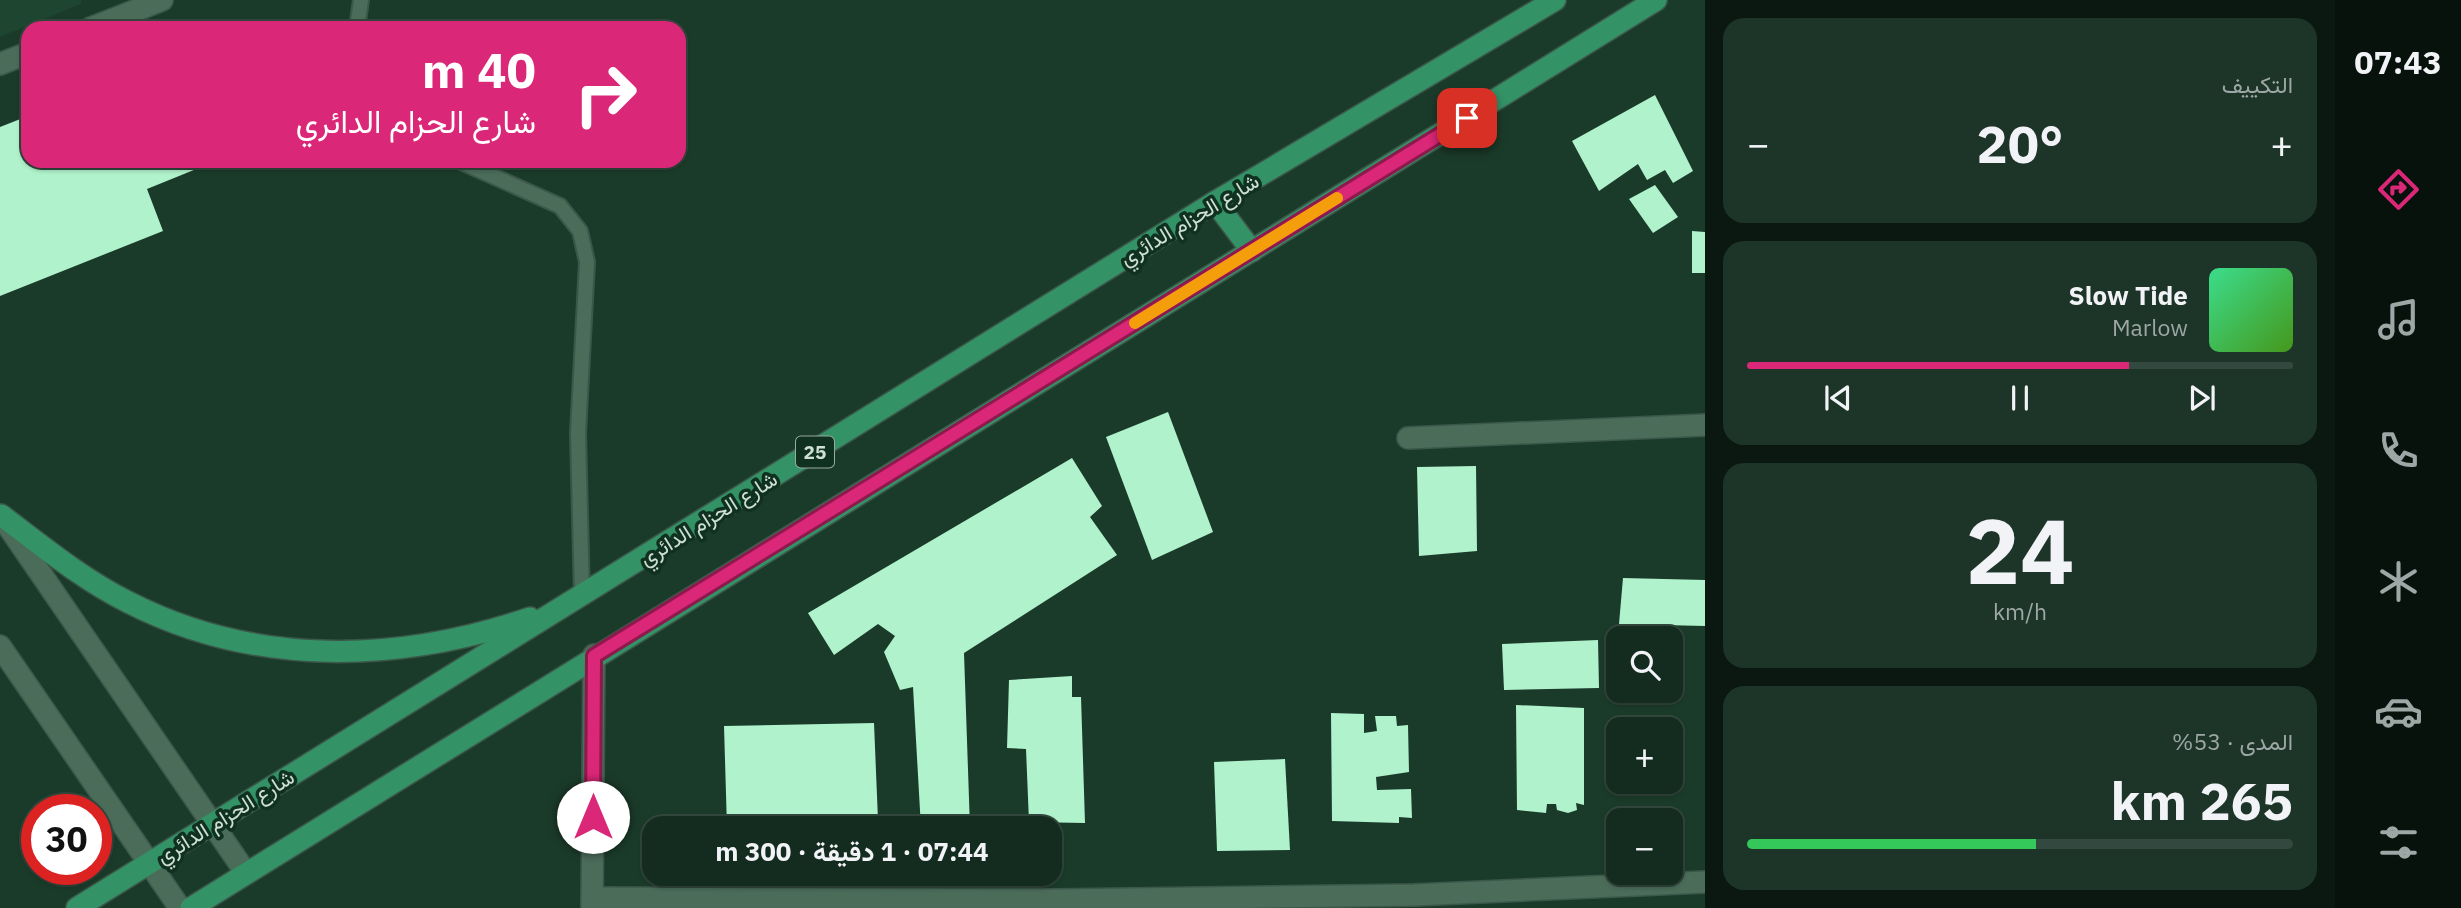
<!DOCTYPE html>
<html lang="ar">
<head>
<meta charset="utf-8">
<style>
	body { margin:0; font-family:"IBM Plex Sans",Vazirmatn,sans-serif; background:#1d3429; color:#f1f3f6; direction:rtl; height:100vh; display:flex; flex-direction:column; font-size:26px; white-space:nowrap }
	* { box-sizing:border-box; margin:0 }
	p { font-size:23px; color:#9da7a5 }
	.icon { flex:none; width:38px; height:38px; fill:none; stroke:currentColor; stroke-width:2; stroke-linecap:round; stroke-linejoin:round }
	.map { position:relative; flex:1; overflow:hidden; direction:ltr }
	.panel { display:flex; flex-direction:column; gap:18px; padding:18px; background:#0b1812; width:630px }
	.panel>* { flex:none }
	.banner { position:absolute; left:21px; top:21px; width:665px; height:147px; border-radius:21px; box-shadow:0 2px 5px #0004,0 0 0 2px #33483e; direction:rtl; background:#db2777; color:#fff; overflow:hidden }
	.tools { position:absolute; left:1606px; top:626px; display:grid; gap:14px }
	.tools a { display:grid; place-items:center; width:77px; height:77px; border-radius:14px; background:#142c20; box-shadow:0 2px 5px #0004,0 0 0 2px #33483e; font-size:35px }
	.speed { position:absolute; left:21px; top:794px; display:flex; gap:14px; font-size:35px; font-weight:700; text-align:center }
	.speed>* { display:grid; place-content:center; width:91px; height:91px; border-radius:50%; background:#142c20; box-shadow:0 2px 5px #0004,0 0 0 2px #33483e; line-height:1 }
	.speed .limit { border:10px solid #d22; background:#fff; color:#111 }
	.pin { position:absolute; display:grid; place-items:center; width:60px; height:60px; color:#fff; margin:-30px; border-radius:14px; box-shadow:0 4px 10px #0006 }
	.me { position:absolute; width:77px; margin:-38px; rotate:0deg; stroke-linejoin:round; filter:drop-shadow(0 0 5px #0008) }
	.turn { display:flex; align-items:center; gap:24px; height:147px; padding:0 35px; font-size:32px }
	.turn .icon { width:91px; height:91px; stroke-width:2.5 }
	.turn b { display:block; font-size:49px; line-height:60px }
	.big { font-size:52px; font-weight:700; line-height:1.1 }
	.panel .widget { flex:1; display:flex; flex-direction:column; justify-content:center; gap:10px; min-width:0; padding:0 24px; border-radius:21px; background:#1d3429 }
	.panel .dial { align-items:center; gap:0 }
	.dial b { font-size:91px; line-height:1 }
	.song { display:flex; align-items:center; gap:21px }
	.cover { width:84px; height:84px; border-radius:10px; background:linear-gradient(135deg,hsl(150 70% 55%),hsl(100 70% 35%)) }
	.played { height:7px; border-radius:4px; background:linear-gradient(90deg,#db2777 70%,#33483e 70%) }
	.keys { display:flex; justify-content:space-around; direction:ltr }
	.heat { display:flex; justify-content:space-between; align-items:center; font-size:38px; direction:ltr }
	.charge { height:10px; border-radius:5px; background:linear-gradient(90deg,#34c759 53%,#33483e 0) }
	.trip { position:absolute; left:642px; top:816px; width:420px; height:70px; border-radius:21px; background:#142c20; box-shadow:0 2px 5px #0004,0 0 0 2px #33483e; font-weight:700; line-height:70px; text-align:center; direction:rtl }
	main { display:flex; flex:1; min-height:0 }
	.menu { display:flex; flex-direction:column; width:126px; justify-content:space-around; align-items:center; background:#08120d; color:#9da7a5 }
	.menu .icon { width:49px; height:49px }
	.menu .active { color:#db2777 }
	.menu b { font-size:32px; color:#f1f3f6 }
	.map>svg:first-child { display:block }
	.built { fill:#1d4530 }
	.building { fill:#b0f2cb }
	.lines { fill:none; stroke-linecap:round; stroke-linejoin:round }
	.lane-casing { stroke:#3b5749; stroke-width:18 }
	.street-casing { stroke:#3b5749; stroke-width:24 }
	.secondary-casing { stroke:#3b5749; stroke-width:24 }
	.primary-casing { stroke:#3b5749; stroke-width:24 }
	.lane { stroke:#4b6c59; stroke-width:14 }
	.street { stroke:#4b6c59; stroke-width:21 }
	.secondary { stroke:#4b6c59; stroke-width:21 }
	.primary { stroke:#349267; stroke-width:21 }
	.route-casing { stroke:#8e194d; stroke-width:18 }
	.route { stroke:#db2777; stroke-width:12 }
	.slow { stroke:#f59e0b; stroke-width:12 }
	.labels { text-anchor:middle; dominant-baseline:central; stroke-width:7; stroke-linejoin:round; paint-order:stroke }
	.shield { fill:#113120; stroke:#95ac9f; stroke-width:2 }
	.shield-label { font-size:19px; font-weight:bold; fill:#cee0d5 }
	.street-label { font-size:21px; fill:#cee0d5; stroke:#113120 }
</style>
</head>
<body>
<main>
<nav class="menu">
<b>07:43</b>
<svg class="icon active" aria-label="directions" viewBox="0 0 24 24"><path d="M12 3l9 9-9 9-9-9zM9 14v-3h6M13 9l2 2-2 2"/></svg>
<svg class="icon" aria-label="music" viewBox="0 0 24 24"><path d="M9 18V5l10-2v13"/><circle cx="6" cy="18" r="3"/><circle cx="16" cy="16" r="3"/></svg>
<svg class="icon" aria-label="phone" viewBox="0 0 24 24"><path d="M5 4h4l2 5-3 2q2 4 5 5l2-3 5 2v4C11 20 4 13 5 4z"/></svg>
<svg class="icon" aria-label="climate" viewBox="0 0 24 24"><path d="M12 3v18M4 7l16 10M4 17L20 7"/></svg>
<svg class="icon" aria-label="car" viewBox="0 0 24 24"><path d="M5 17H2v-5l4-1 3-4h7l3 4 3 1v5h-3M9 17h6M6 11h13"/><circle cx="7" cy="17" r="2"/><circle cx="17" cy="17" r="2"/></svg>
<svg class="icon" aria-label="filters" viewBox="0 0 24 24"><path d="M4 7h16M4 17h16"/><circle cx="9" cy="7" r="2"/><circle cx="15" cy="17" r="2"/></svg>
</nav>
<section class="panel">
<div class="widget"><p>التكييف</p>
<div class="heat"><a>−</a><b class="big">20°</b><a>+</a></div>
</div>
<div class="widget">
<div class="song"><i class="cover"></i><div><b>Slow Tide</b><p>Marlow</p></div></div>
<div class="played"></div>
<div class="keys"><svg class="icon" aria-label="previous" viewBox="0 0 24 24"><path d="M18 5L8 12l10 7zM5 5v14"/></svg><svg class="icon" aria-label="pause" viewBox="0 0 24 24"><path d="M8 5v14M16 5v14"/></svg><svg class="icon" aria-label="next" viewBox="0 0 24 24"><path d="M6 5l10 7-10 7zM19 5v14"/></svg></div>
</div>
<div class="widget dial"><b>24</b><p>km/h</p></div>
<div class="widget"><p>المدى · 53%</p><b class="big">265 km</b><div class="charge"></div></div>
</section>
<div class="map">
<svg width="1705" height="908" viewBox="0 0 1705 908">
	<rect width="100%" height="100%" fill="#1b3b2a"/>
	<polygon class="built" points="0,0 81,0 81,4 0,37"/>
	<g class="building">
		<polygon points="1655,95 1693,171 1673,183 1665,170 1647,180 1638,164 1599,191 1572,141"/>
		<polygon points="28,116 28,161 216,161 147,189 163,231 0,296 0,127"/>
		<polygon points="1655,185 1678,217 1653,233 1629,199"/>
		<polygon points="1692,231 1705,232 1705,273 1692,273"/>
		<polygon points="1168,412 1213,532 1152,560 1106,437"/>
		<polygon points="1072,458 1102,506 1090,517 1117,555 964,653 970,828 921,828 913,687 900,690 884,652 895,636 878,624 834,655 808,613"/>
		<polygon points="1476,466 1477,551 1419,556 1417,467"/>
		<polygon points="1623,578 1705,580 1705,626 1619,624"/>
		<polygon points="1598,640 1599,688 1504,690 1502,644"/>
		<polygon points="1072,676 1072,697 1081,697 1085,823 1029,822 1026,749 1007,748 1009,680"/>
		<polygon points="1516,705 1584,708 1584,805 1576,803 1577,810 1568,813 1557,810 1556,804 1547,804 1546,813 1517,810"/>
		<polygon points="1331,713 1364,714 1364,733 1377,731 1375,716 1396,716 1397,726 1408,725 1409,772 1376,777 1377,790 1411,789 1412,818 1399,817 1399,823 1332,821"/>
		<polygon points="874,723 878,820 853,819 853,828 727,828 724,726"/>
		<polygon points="1285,759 1290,850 1217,851 1214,762"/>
	</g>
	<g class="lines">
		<defs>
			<g id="lane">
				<polyline points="357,28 361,0"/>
				<polyline points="459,161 560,206 580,231 587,262 578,433 582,597"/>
			</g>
			<g id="street">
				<polyline points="91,28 162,0"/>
				<polyline points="0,64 28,53"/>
				<polyline points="1408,438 1705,425"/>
				<polyline points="592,898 1058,900 1414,895 1705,882"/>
				<polyline points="592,908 594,655"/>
			</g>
			<g id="secondary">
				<polyline points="4,520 246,873"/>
				<polyline points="0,646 180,908"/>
			</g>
			<g id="primary">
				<polyline points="1215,202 1252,251"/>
				<path d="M1,515C42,546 82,579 128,602C255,667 398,663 530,618"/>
				<polyline points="77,908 1215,202 1555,0"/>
				<polyline points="191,908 1656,0"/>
			</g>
		</defs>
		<use href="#lane" class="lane-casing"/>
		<use href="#street" class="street-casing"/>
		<use href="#secondary" class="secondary-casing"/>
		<use href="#primary" class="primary-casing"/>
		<use href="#lane" class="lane"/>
		<use href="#street" class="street"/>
		<use href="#secondary" class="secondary"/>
		<use href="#primary" class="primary"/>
	</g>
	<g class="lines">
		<defs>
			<polyline id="route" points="593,817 594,656 1467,118"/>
		</defs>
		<use href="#route" class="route-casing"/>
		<use href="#route" class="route"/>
		<polyline class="slow" points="1135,323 1337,198"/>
	</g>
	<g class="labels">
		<rect class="shield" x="796" y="436.5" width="38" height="31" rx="5"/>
		<g class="shield-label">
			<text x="815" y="452">25</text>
		</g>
		<g class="street-label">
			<text transform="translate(1189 219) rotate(-31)">شارع الحزام الدائري</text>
			<text transform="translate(708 518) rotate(-32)">شارع الحزام الدائري</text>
			<text transform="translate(225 816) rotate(-32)">شارع الحزام الدائري</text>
		</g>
	</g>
</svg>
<div class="tools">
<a><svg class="icon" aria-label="search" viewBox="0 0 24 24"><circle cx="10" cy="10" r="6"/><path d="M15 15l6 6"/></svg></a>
<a>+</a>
<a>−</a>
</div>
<div class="speed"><div class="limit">30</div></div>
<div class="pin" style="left:1467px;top:118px;background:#d93025"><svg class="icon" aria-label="arrive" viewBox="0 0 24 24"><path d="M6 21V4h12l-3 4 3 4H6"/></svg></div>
<svg class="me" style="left:593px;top:817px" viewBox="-20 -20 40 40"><circle r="19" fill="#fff"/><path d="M0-13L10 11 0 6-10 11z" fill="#db2777"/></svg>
<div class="trip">07:44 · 1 دقيقة · 300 m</div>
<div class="banner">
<div class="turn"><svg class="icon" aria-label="right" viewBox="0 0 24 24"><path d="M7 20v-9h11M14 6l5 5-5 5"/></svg><div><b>40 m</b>شارع الحزام الدائري</div></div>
</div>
</div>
</main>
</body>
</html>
